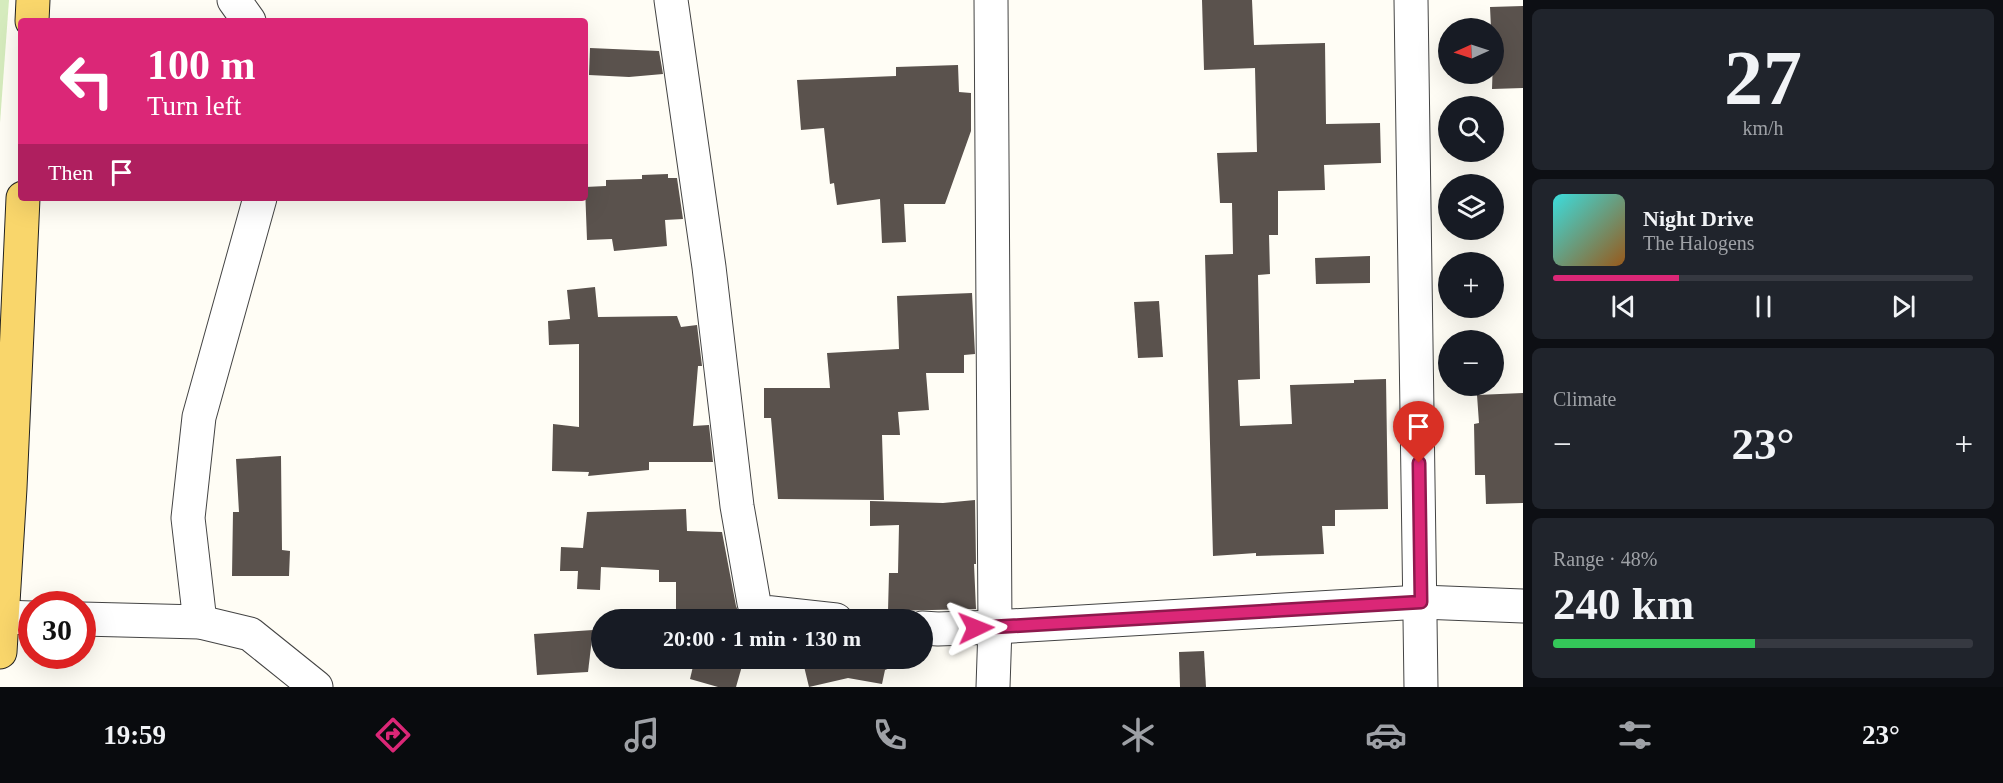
<!DOCTYPE html>
<html lang="en">
<head>
<meta charset="utf-8">
<style>
	body { margin:0; font-family:"Times New Roman",serif; background:#20242c; color:#f1f3f6; height:100vh; display:flex; flex-direction:column; font-size:22px; white-space:nowrap }
	* { box-sizing:border-box; margin:0 }
	p { font-size:20px; color:#9ea1a6 }
	.icon { flex:none; width:33px; height:33px; fill:none; stroke:currentColor; stroke-width:2; stroke-linecap:round; stroke-linejoin:round }
	.map { position:relative; flex:1; overflow:hidden }
	.sheet { display:flex; flex-direction:column; gap:9px; padding:9px; background:#0d0f14; width:480px }
	.sheet>* { flex:none }
	.top-card { position:absolute; left:18px; top:18px; width:570px; height:183px; border-radius:6px; box-shadow:0 6px 24px #0002; background:#db2777; color:#fff; overflow:hidden }
	.needle { width:39px; rotate:267deg }
	.buttons { position:absolute; left:1438px; top:18px; display:grid; gap:12px }
	.buttons a { display:grid; place-items:center; width:66px; height:66px; border-radius:50%; background:#171b24; box-shadow:0 6px 24px #0002; font-size:30px }
	.speed { position:absolute; left:18px; top:591px; display:flex; gap:12px; font-size:30px; font-weight:700; text-align:center }
	.speed>* { display:grid; place-content:center; width:78px; height:78px; border-radius:50%; background:#171b24; box-shadow:0 6px 24px #0002; line-height:1 }
	.speed .limit { border:9px solid #d22; background:#fff; color:#111 }
	.pin { position:absolute; display:grid; place-items:center; width:51px; height:51px; color:#fff; margin:-62px -26px; border-radius:50% 50% 50% 0; rotate:-45deg; box-shadow:0 0 6px #0007 }
	.pin .icon { rotate:45deg }
	.me { position:absolute; width:66px; margin:-33px; rotate:88deg; stroke-linejoin:round; filter:drop-shadow(0 0 4px #0008) }
	.turn { display:flex; align-items:center; gap:21px; height:126px; padding:0 30px; font-size:27px }
	.turn .icon { width:78px; height:78px; stroke-width:2.5 }
	.turn b { display:block; font-size:42px; line-height:51px }
	.then { display:flex; align-items:center; height:57px; padding:0 30px; background:#0003; gap:12px; font-size:22px }
	.big { font-size:45px; font-weight:600; line-height:1.1 }
	.sheet .tile { flex:1; display:flex; flex-direction:column; justify-content:center; gap:9px; min-width:0; padding:0 21px; border-radius:9px; background:#20242c }
	.sheet .dial { align-items:center; gap:0 }
	.dial b { font-size:78px; line-height:1 }
	.song { display:flex; align-items:center; gap:18px }
	.cover { width:72px; height:72px; border-radius:9px; background:linear-gradient(135deg,hsl(180 70% 55%),hsl(30 70% 35%)) }
	.played { height:6px; border-radius:3px; background:linear-gradient(90deg,#db2777 30%,#363941 30%) }
	.keys { display:flex; justify-content:space-around; direction:ltr }
	.heat { display:flex; justify-content:space-between; align-items:center; font-size:33px; direction:ltr }
	.charge { height:9px; border-radius:4px; background:linear-gradient(90deg,#34c759 48%,#363941 0) }
	.trip { position:absolute; left:591px; top:609px; width:342px; height:60px; border-radius:30px; background:#171b24; box-shadow:0 6px 24px #0002; font-weight:600; line-height:60px; text-align:center }
	.menu { display:flex; height:96px; justify-content:space-around; align-items:center; background:#090b0e; color:#9ea1a6 }
	.menu .icon { width:42px; height:42px }
	.menu .on { color:#db2777 }
	.menu b { font-size:27px; color:#f1f3f6 }
	main { display:flex; flex:1; min-height:0 }
	.map>svg:first-child { display:block }
	.green { fill:#d5ebbd }
	.building { fill:#5a524d }
	.lines { fill:none; stroke-linecap:round; stroke-linejoin:round }
	.minor-casing { stroke:#444; stroke-width:35 }
	.major-casing { stroke:#222; stroke-width:35 }
	.minor { stroke:#fff; stroke-width:33 }
	.major { stroke:#f9d66b; stroke-width:33 }
	.route-casing { stroke:#8e194d; stroke-width:15 }
	.route { stroke:#db2777; stroke-width:10 }
</style>
</head>
<body>
<main>
<div class="map">
<svg width="1523" height="687" viewBox="0 0 1523 687">
	<rect width="100%" height="100%" fill="#fffdf5"/>
	<polygon class="green" points="0,0 9,0 0,123"/>
	<g class="building">
		<polygon points="1202,0 1252,0 1254,45 1325,43 1326,124 1380,123 1381,163 1324,165 1325,190 1278,191 1278,235 1269,235 1270,274 1258,275 1260,379 1238,380 1240,426 1292,424 1290,385 1354,383 1354,380 1386,379 1388,509 1335,510 1335,526 1322,526 1324,554 1256,556 1256,553 1213,556 1205,255 1233,254 1232,203 1220,203 1217,153 1257,152 1255,68 1204,70"/>
		<polygon points="1523,6 1523,88 1492,89 1494,28 1491,28 1490,7"/>
		<polygon points="590,48 659,51 663,74 629,77 589,75"/>
		<polygon points="958,65 959,92 971,93 971,131 945,204 904,204 906,242 882,243 880,199 837,205 834,183 830,184 824,128 801,130 797,80 896,76 896,67"/>
		<polygon points="668,174 668,178 677,178 683,219 665,220 667,246 614,251 612,239 587,240 585,187 606,186 606,180 642,179 642,175"/>
		<polygon points="1370,256 1370,283 1316,284 1315,258"/>
		<polygon points="595,287 598,317 677,316 681,327 697,325 702,366 698,366 693,426 709,425 713,462 649,462 649,470 588,476 589,472 552,471 553,424 579,427 579,344 549,345 548,321 570,319 567,290"/>
		<polygon points="972,293 975,354 964,355 964,373 926,373 929,410 898,412 900,435 882,435 884,500 778,499 771,418 764,418 764,388 830,388 827,353 899,349 897,296"/>
		<polygon points="1159,301 1163,357 1138,358 1134,302"/>
		<polygon points="1523,393 1523,503 1486,504 1485,475 1475,475 1474,424 1479,423 1477,395"/>
		<polygon points="281,456 282,550 290,551 289,576 232,576 233,512 239,512 236,459"/>
		<polygon points="975,500 976,564 974,564 976,609 888,611 889,573 898,573 899,525 870,526 870,501 943,503"/>
		<polygon points="686,509 687,531 722,532 736,606 742,620 676,620 676,582 659,582 659,570 601,567 600,590 577,589 578,571 560,571 561,547 583,548 587,512"/>
		<polygon points="593,630 588,672 537,675 534,634"/>
		<polygon points="1204,651 1206,687 1180,687 1179,652"/>
		<polygon points="695,658 742,658 742,666 736,687 718,687 690,679"/>
		<polygon points="802,658 889,658 890,668 885,670 882,684 848,678 809,687"/>
	</g>
	<g class="lines">
		<defs>
			<g id="minor">
				<polyline points="234,0 249,21"/>
				<polyline points="671,0 709,267 737,506 754,603 757,609 763,612 836,620"/>
				<polyline points="991,0 995,627 993,687"/>
				<polyline points="1411,0 1421,687"/>
				<polyline points="3,617 32,618"/>
				<polyline points="82,619 200,622 250,634 316,687"/>
				<polyline points="200,622 188,518 199,417 260,198"/>
				<polyline points="922,628 938,629 995,627 1421,602 1523,606"/>
			</g>
			<g id="major">
				<polyline points="32,21 33,0"/>
				<polyline points="0,652 10,488 23,198"/>
			</g>
		</defs>
		<use href="#minor" class="minor-casing"/>
		<use href="#major" class="major-casing"/>
		<use href="#minor" class="minor"/>
		<use href="#major" class="major"/>
	</g>
	<g class="lines">
		<defs>
			<polyline id="route" points="976,628 1421,602 1419,463"/>
		</defs>
		<use href="#route" class="route-casing"/>
		<use href="#route" class="route"/>
	</g>
</svg>
<div class="buttons">
<a><svg class="needle" viewBox="-14 -14 28 28"><path d="M0-13l5 13h-10z" fill="#e53935"/><path d="M0 13l5-13h-10z" fill="#9ea1a6"/></svg></a>
<a><svg class="icon" aria-label="search" viewBox="0 0 24 24"><circle cx="10" cy="10" r="6"/><path d="M15 15l6 6"/></svg></a>
<a><svg class="icon" aria-label="layers" viewBox="0 0 24 24"><path d="M12 4l9 5-9 5-9-5zM3 14l9 5 9-5"/></svg></a>
<a>+</a>
<a>−</a>
</div>
<div class="speed"><div class="limit">30</div></div>
<div class="pin" style="left:1419px;top:463px;background:#d93025"><svg class="icon" aria-label="arrive" viewBox="0 0 24 24"><path d="M6 21V4h12l-3 4 3 4H6"/></svg></div>
<svg class="me" style="left:976px;top:628px" viewBox="-20 -20 40 40"><path d="M0-17L14 15 0 8-14 15z" fill="#db2777" stroke="#fff" stroke-width="4"/></svg>
<div class="trip">20:00 · 1 min · 130 m</div>
<div class="top-card">
<div class="turn"><svg class="icon" aria-label="left" viewBox="0 0 24 24"><path d="M17 20v-9H6M10 6l-5 5 5 5"/></svg><div><b>100 m</b>Turn left</div></div>
<div class="then">Then<svg class="icon" aria-label="arrive" viewBox="0 0 24 24"><path d="M6 21V4h12l-3 4 3 4H6"/></svg></div>
</div>
</div>
<section class="sheet">
<div class="tile dial"><b>27</b><p>km/h</p></div>
<div class="tile">
<div class="song"><i class="cover"></i><div><b>Night Drive</b><p>The Halogens</p></div></div>
<div class="played"></div>
<div class="keys"><svg class="icon" aria-label="previous" viewBox="0 0 24 24"><path d="M18 5L8 12l10 7zM5 5v14"/></svg><svg class="icon" aria-label="pause" viewBox="0 0 24 24"><path d="M8 5v14M16 5v14"/></svg><svg class="icon" aria-label="next" viewBox="0 0 24 24"><path d="M6 5l10 7-10 7zM19 5v14"/></svg></div>
</div>
<div class="tile"><p>Climate</p>
<div class="heat"><a>−</a><b class="big">23°</b><a>+</a></div>
</div>
<div class="tile"><p>Range · 48%</p><b class="big">240 km</b><div class="charge"></div></div>
</section>
</main>
<nav class="menu">
<b>19:59</b>
<svg class="icon on" aria-label="directions" viewBox="0 0 24 24"><path d="M12 3l9 9-9 9-9-9zM9 14v-3h6M13 9l2 2-2 2"/></svg>
<svg class="icon" aria-label="music" viewBox="0 0 24 24"><path d="M9 18V5l10-2v13"/><circle cx="6" cy="18" r="3"/><circle cx="16" cy="16" r="3"/></svg>
<svg class="icon" aria-label="phone" viewBox="0 0 24 24"><path d="M5 4h4l2 5-3 2q2 4 5 5l2-3 5 2v4C11 20 4 13 5 4z"/></svg>
<svg class="icon" aria-label="climate" viewBox="0 0 24 24"><path d="M12 3v18M4 7l16 10M4 17L20 7"/></svg>
<svg class="icon" aria-label="car" viewBox="0 0 24 24"><path d="M5 17H2v-5l4-1 3-4h7l3 4 3 1v5h-3M9 17h6M6 11h13"/><circle cx="7" cy="17" r="2"/><circle cx="17" cy="17" r="2"/></svg>
<svg class="icon" aria-label="filters" viewBox="0 0 24 24"><path d="M4 7h16M4 17h16"/><circle cx="9" cy="7" r="2"/><circle cx="15" cy="17" r="2"/></svg>
<b>23°</b>
</nav>
</body>
</html>
